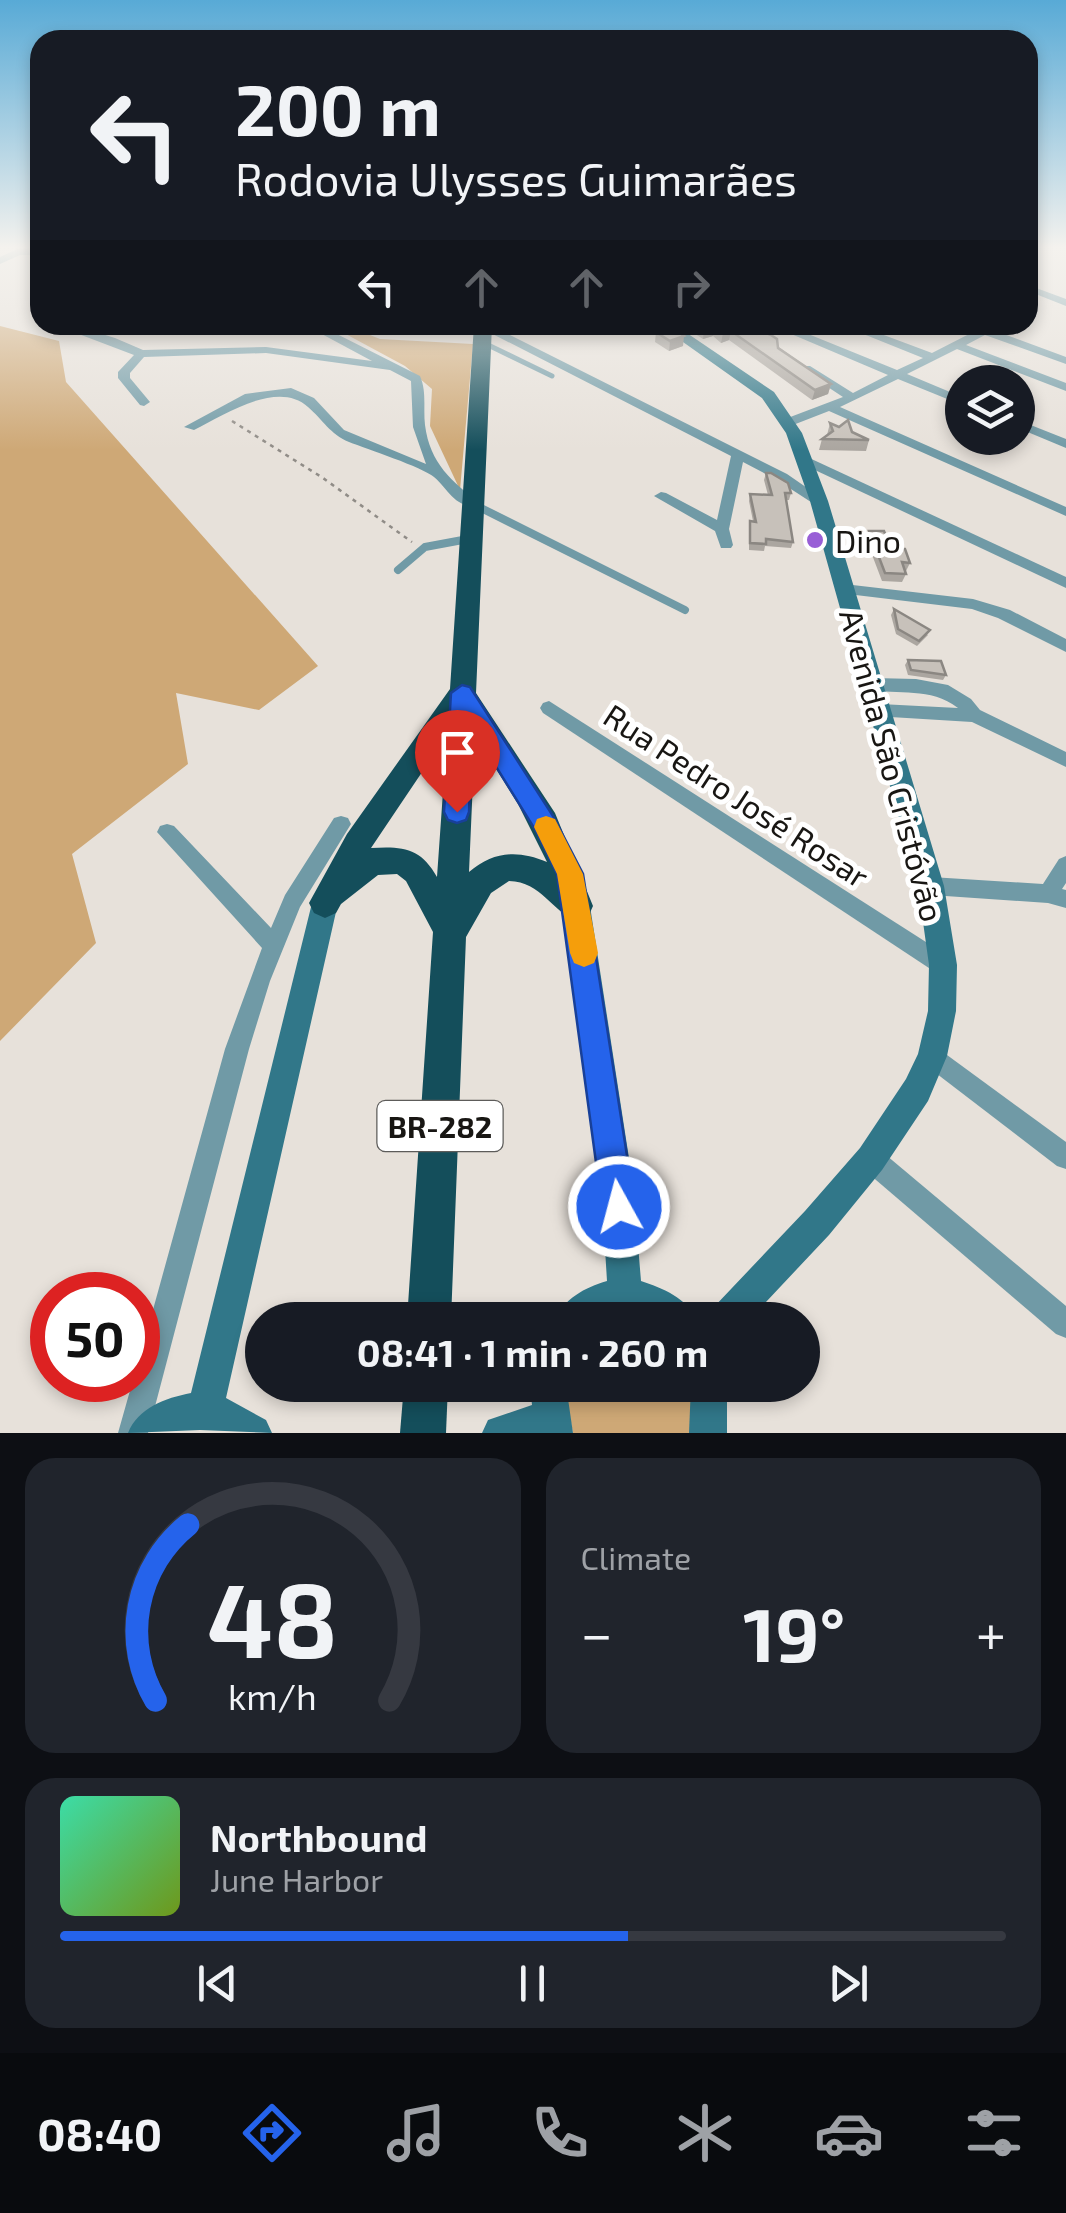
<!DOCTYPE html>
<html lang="en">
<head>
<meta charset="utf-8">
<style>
	body { margin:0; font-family:"Exo 2",sans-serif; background:#20242c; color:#f1f3f6; height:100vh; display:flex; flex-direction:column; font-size:38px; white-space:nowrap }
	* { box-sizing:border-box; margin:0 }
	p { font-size:32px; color:#9ea1a6 }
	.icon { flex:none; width:55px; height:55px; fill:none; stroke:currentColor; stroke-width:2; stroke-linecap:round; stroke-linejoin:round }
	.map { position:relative; height:1433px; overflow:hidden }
	.panel { display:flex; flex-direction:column; gap:25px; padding:25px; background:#0d0f14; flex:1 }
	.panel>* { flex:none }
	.banner { position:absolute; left:30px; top:30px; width:1008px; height:305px; border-radius:30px; box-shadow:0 5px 15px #0003; background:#171b24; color:#f1f3f6; overflow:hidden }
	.fabs { position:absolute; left:945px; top:365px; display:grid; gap:20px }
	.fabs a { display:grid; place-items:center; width:90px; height:90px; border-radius:50%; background:#171b24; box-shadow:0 5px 15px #0003; font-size:50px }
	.speed { position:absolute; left:30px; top:1272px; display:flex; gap:20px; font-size:50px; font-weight:700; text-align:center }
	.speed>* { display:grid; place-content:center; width:130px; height:130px; border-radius:50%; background:#171b24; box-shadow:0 5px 15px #0003; line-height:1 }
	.speed .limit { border:15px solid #d22; background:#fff; color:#111 }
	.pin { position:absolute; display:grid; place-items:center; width:85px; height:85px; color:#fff; margin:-102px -42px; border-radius:50% 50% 50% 0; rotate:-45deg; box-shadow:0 0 10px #0007 }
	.pin .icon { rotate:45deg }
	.me { position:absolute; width:110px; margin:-55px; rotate:353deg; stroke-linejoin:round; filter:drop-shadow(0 0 8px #0008) }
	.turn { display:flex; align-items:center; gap:35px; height:210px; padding:0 40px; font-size:45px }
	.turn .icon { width:130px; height:130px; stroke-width:2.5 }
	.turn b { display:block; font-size:70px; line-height:85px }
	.lanes { display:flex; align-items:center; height:95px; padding:0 40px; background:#0003; justify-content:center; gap:50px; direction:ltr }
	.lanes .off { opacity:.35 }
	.big { font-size:75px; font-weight:700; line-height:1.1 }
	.panel .card { flex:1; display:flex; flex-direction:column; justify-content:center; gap:15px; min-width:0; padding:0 35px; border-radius:30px; background:#20242c }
	.panel .dial { align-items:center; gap:0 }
	.dial svg { height:260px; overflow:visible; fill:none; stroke:#363941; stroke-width:7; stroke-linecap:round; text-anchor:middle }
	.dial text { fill:#f1f3f6; stroke:none }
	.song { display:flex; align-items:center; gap:30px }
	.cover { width:120px; height:120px; border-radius:15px; background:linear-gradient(135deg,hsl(160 70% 55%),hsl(80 70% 35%)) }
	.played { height:10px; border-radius:5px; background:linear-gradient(90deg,#2563eb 60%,#363941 60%) }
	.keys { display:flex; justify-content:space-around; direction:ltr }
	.heat { display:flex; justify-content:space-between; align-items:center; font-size:55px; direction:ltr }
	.panel .tiles { flex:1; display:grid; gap:25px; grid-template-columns:1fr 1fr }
	.card:last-child { grid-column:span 2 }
	.trip { position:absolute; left:245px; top:1302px; width:575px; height:100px; border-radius:50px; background:#171b24; box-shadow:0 5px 15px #0003; font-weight:700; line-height:100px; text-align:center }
	.dock { display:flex; height:160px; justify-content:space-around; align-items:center; background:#090b0e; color:#9ea1a6 }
	.dock .icon { width:70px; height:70px }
	.dock .current { color:#2563eb }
	.dock b { font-size:45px; color:#f1f3f6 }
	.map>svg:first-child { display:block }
	.green { fill:#cea876 }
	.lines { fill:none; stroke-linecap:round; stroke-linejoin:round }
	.path { stroke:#908c87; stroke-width:2.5; stroke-dasharray:4 5; stroke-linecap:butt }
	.service-far1 { stroke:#709aa6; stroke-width:5 }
	.service { stroke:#709aa6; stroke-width:8 }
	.minor { fill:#709aa6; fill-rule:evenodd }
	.secondary { fill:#317789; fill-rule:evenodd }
	.trunk { fill:#144e5b; fill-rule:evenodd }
	.wall { fill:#aba6a0 }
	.shaded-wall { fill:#8b8782 }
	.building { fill:#c7c1ba; stroke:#8b8782; stroke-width:2.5 }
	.route { fill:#2563eb; stroke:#184099; stroke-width:2.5 }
	.slow { fill:#f59e0b }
	.poi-dot { fill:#985ed6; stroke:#fff; stroke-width:4 }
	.labels { text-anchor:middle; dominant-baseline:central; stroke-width:10; stroke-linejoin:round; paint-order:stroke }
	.shield { fill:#fff; stroke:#5d5c5a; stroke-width:2.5 }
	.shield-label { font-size:30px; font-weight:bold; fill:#181613 }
	.poi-label { font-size:32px; fill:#181613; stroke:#fff; text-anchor:start }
	.street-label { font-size:32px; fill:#181613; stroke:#fff }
</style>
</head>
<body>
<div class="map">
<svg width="1066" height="1433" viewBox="0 0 1066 1433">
	<rect width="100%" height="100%" fill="#e7e1da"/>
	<g class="green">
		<polygon points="329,325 345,325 380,339 473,344 460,490 430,426 432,389 405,366"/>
		<polygon points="0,326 59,341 66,382 318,666 259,710 176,693 188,764 72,854 96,943 0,1041"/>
		<polygon points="564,1385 694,1385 691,1433 573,1433"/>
	</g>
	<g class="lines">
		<polyline class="path" points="232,421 323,478 412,542"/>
		<polyline class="service-far1" points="484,343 552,376"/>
		<g class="service">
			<polyline points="475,505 685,610"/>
			<polyline points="398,570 425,547 468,539"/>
		</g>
		<g class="minor">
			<polygon points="40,249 40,255 20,255 0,264 0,257 17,249"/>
			<polygon points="1028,285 1066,299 1066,306 1028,291"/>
			<path d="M55,325H73L115,338L143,350L266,347L372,361L305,325H319L420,376C427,392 423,408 425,425C430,464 452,481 479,503L477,506C455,508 449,490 434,477C422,467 367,449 349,442C330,434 323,420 308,407C278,379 224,415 194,430L184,427L245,394L291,388L314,398L344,430L426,464L413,427L411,381L390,370L266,353L144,357L130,373V378L150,402L144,406L140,405L118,378V372L134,355Z"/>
			<polygon points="490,325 787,474 826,501 819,505 814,504 777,480 743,462 729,529 733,545 731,548 721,548 715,531 654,496 661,492 666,493 717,520 731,456 477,326"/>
			<polygon points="770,325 786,325 897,370 923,358 841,325 857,325 932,353 975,331 970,329 970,325 979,325 1066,357 1066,364 985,335 966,345 1066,383 1066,391 957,349 907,374 962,397 962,405 898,379 840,407 1066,507 1066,516 829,411 793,425 785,425 785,419 843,397 802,370 802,366 810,366 853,393 888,375"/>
			<polygon points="1018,420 1066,439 1066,448 1018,428"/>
			<polygon points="805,456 1066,577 1066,588 800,463 798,460"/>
			<polygon points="844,584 973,599 1010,610 1066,639 1066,652 998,618 972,609 839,593 836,589"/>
			<path d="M873,678L916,679L948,685L971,699L980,710L1066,752V767L972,722L874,716L871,711L874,706L880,704L958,708C930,686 899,696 867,689L865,684Z"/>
			<polygon points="549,701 951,958 954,965 951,972 943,975 935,972 543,713 540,708 543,703"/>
			<polygon points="341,816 348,818 351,824 300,907 270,981 249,1049 148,1433 118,1433 133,1380 138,1380 138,1364 225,1049 262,948 157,832 160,826 167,824 174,826 271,928 285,895 334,818"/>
			<polygon points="1066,856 1066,883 1062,889 1066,890 1066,908 1048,903 931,895 924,892 921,886 924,880 931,877 1043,884 1059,859"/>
			<polygon points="932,1044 1066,1142 1066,1169 1057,1166 924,1064 920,1056 924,1048"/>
			<polygon points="871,1147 880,1150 1066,1306 1066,1338 1056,1334 862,1168 859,1159 862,1150"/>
		</g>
		<g class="secondary">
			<polygon points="659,325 675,325 774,392 802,433 828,501 944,886 957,965 956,1011 947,1056 928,1101 882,1170 829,1235 749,1320 707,1320 713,1308 805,1211 860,1148 906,1079 918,1054 928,1011 929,965 918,886 810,501 786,433 762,398"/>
			<path d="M325,891L334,894L338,903L226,1398L266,1420L272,1433L200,1430L128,1433C138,1408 165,1398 191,1393L312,903L316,894Z"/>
			<path d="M577,894L586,897L590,906L633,1184L641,1281C664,1289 686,1297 696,1320H649L625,1313L599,1320H555C565,1298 584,1288 607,1281L601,1184L564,906L568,897Z"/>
			<polygon points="530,1385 566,1385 573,1433 482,1433 488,1420 532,1405"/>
			<polygon points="691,1385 727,1385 727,1433 689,1433"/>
		</g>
		<g class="trunk">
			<path d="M474,325H492L476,693L555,813L593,906L588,917L577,921C551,911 542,882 509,881L491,893L466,937L451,1320H407L433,932L406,881L397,874L378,875L341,904L336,913L325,918L314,913L309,903L347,834L450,689ZM447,735L437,877C421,848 403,846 371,848ZM475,735L518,804L547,862C518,850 494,851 469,872Z"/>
			<polygon points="404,1385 448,1385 446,1433 400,1433"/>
		</g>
	</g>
	<g class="wall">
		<polygon points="690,325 748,325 831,384 828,394 812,400 729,340 721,343 713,336 703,339 689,330"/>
		<polygon points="656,332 683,346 669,351 655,342"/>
		<polygon points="830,423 869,440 866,451 819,450 822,439 827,435"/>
		<polygon points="766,473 791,493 789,500 786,500 793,542 791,548 765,546 764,551 749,550 749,528 750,521 753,521 749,501 750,494 768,495 764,480"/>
		<polygon points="869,531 891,549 910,563 906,571 905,570 906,574 902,582 882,581 866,539"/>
		<polygon points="894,609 928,635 917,646 896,634 891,615"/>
		<polygon points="908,660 946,675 943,680 908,675 905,665"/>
	</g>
	<g class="shaded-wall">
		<polygon points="714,327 713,336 703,339 704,330"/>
		<polygon points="731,331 729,340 721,343 723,333"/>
		<polygon points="684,336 683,346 669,351 670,341"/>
		<polygon points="831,384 828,394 812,400 815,390"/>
	</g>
	<g class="building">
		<polygon points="697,325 748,325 771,335 777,339 778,348 831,384 815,390 731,331 723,333 714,327 704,330"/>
		<polygon points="671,327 684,336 670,341 656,332"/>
		<polygon points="848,420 852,432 869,440 822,439 833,431 830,423 839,427"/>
		<polygon points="766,473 771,473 788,483 791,493 785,493 793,542 766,539 766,544 750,543 750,521 756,522 750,494 772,495"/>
		<polygon points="869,531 884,531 891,549 905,549 910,563 902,562 906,574 885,573"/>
		<polygon points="894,609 930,630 919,641 898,629"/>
		<polygon points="908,660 941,661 946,675 911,670"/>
	</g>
	<linearGradient id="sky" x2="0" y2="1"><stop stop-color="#58aad6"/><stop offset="0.55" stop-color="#f4f2ee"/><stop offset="1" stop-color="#f4f2ee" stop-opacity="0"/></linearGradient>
	<rect width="1066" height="450" fill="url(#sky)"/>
	<polygon class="route" points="462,685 470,687 553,816 583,874 635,1207 631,1219 619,1224 607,1219 602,1207 557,874 536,831 472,728 469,812 466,820 457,823 448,820 444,812 451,693"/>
	<polygon class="slow" points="546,816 555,819 583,874 598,953 594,963 584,967 574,963 570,953 557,874 534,827 537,819"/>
	<circle class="poi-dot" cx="815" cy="540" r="10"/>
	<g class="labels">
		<rect class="shield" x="377.5" y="1101" width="125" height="50" rx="8"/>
		<g class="shield-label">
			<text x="440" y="1126">BR-282</text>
		</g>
		<g class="poi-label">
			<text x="835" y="540">Dino</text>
		</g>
		<g class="street-label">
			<text transform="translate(893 765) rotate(75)">Avenida São Cristóvão</text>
			<text transform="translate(737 795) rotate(33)">Rua Pedro José Rosar</text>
		</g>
	</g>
</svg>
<div class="fabs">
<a><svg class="icon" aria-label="layers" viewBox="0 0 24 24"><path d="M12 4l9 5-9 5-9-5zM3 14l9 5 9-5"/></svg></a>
</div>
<div class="speed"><div class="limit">50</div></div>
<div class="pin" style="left:457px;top:812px;background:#d93025"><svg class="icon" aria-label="arrive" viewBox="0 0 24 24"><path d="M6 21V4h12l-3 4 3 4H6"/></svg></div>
<svg class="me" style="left:619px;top:1207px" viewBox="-20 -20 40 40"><circle r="17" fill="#2563eb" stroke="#fff" stroke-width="3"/><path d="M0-11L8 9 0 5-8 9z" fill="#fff"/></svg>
<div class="trip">08:41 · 1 min · 260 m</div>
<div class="banner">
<div class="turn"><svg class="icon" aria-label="left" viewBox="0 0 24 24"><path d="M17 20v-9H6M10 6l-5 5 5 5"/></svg><div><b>200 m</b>Rodovia Ulysses Guimarães</div></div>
<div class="lanes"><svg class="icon" aria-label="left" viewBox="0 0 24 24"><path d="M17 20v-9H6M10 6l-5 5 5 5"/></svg><svg class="icon off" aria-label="ahead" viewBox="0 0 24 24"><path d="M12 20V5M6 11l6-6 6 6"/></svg><svg class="icon off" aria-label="ahead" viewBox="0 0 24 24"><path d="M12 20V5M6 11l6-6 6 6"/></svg><svg class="icon off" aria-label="right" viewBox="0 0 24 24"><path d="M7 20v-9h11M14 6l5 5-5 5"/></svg></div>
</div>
</div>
<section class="panel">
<div class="tiles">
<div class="card dial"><svg viewBox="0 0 100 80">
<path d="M14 69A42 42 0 1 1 86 69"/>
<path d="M14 69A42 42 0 0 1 24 15" stroke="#2563eb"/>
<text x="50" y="56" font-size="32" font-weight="700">48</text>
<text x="50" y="72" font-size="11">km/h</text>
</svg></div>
<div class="card"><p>Climate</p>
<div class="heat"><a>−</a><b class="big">19°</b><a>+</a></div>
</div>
<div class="card">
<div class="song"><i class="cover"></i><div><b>Northbound</b><p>June Harbor</p></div></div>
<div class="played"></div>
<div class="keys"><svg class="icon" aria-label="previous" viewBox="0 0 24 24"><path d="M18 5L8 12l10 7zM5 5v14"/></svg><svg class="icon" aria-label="pause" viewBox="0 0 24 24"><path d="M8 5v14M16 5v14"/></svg><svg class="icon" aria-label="next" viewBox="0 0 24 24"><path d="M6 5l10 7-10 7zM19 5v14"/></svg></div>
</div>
</div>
</section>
<nav class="dock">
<b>08:40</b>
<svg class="icon current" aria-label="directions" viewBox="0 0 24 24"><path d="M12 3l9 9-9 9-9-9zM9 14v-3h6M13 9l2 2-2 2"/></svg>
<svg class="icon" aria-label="music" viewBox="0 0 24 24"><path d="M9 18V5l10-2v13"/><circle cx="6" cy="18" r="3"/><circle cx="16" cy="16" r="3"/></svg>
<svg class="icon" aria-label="phone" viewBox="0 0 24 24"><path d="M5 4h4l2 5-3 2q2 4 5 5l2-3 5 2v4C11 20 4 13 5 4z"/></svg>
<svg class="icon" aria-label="climate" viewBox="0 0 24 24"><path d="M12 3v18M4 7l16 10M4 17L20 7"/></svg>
<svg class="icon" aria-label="car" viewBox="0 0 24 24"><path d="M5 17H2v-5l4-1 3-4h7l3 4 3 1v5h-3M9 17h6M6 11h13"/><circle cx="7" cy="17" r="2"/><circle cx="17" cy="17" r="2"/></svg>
<svg class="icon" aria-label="filters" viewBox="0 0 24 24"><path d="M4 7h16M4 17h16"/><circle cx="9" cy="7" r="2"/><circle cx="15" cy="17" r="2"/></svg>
</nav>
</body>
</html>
